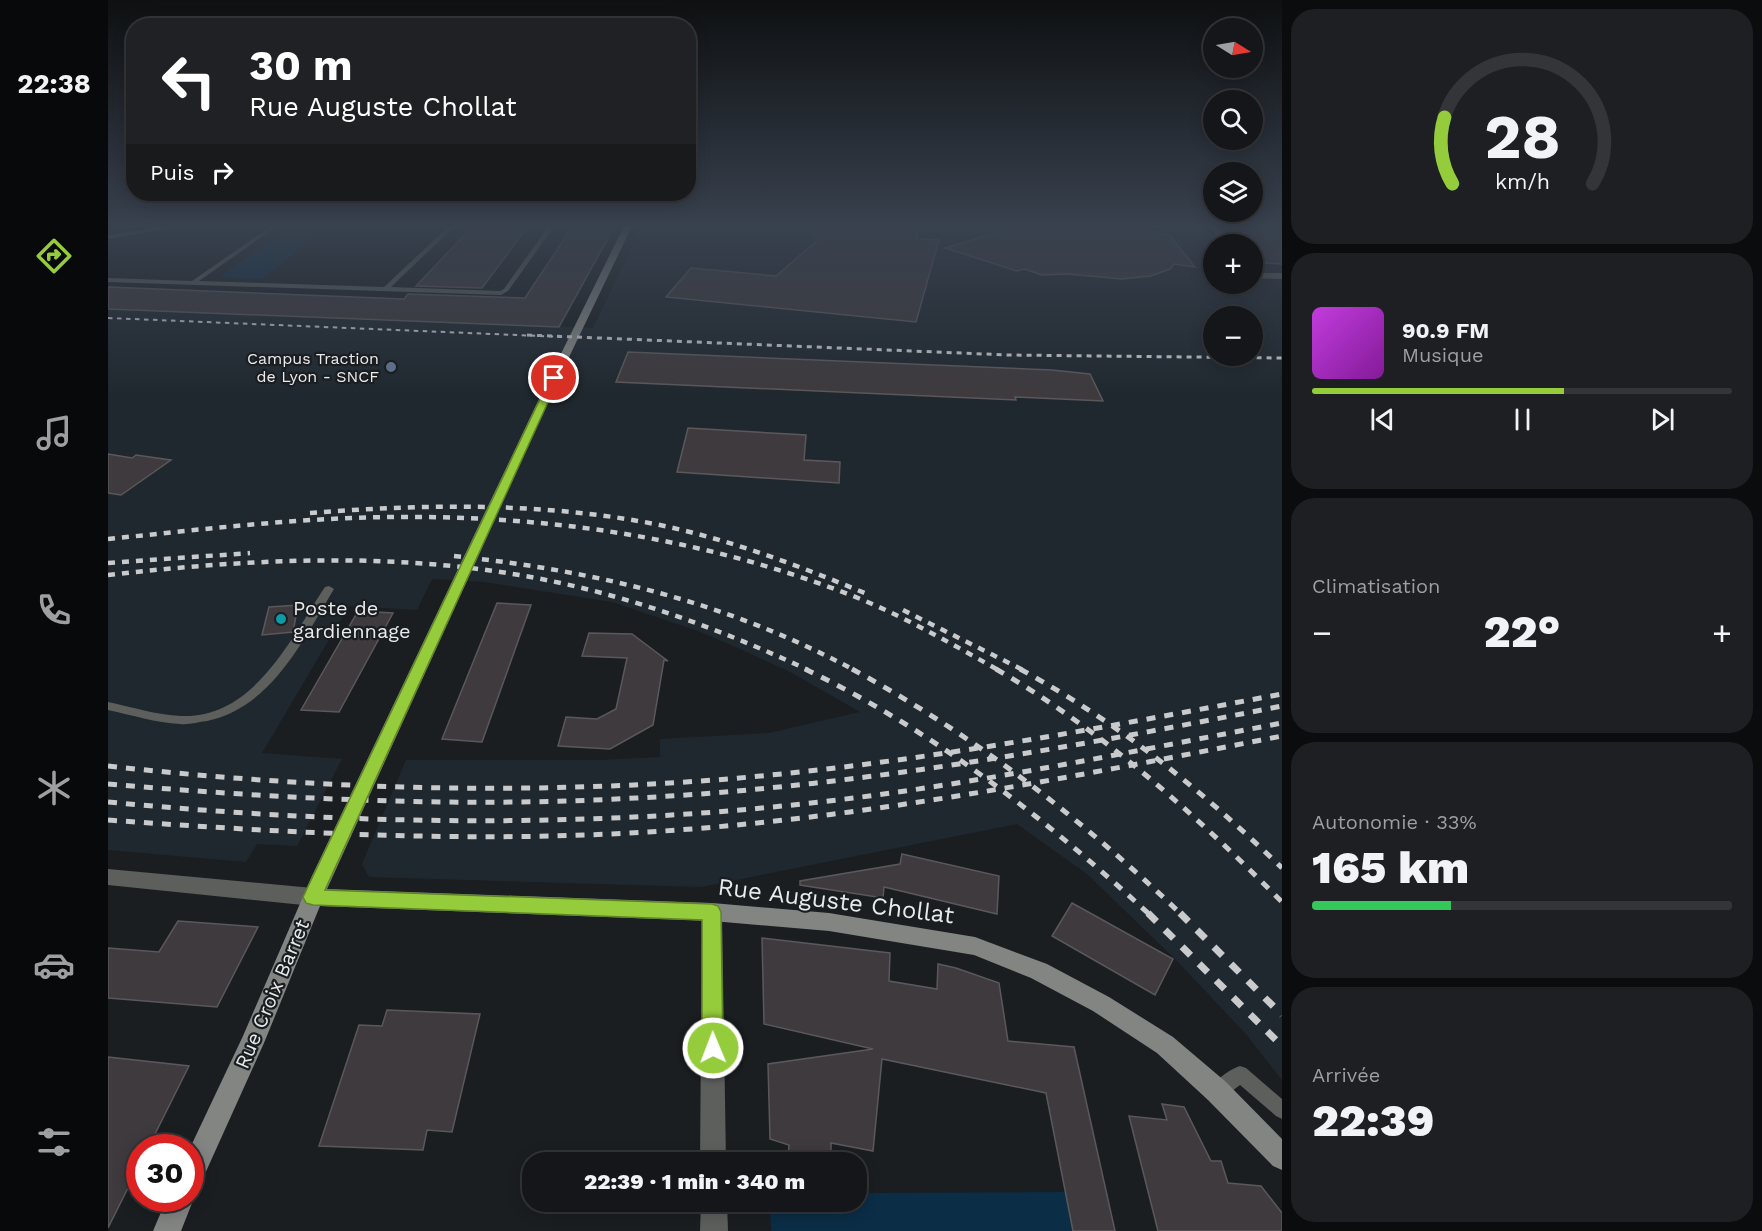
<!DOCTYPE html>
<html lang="fr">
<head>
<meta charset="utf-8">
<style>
	body { margin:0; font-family:"Work Sans",sans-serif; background:#1d1f22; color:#f1f3f6; height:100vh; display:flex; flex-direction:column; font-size:22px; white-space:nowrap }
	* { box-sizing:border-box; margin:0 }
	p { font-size:20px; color:#9d9fa2 }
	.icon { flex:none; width:33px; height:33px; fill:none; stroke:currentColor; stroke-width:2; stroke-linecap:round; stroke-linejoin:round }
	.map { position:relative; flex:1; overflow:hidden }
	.sheet { display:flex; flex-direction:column; gap:9px; padding:9px; background:#0b0c0e; width:480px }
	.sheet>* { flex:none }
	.top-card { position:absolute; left:18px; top:18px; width:570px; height:183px; border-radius:24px; box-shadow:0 3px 15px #0003,0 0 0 2px #333538; background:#202124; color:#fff; overflow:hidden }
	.needle { width:39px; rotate:101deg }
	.fabs { position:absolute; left:1095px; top:18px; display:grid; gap:12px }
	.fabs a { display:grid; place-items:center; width:60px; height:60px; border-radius:50%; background:#141619; box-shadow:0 3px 15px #0003,0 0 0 2px #333538; font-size:30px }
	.speed { position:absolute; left:18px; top:1134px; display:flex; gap:12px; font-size:30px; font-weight:700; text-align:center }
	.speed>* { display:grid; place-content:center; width:78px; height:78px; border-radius:50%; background:#141619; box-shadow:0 3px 15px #0003,0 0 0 2px #333538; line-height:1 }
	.speed .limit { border:9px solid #d22; background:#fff; color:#111 }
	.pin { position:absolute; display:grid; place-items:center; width:51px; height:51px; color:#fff; margin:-26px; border:3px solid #fff; border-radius:50%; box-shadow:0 2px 6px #0007 }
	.me { position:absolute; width:66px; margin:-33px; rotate:359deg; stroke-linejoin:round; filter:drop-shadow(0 0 4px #0008) }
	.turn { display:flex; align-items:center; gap:21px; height:126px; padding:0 24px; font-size:27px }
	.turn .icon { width:78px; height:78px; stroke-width:2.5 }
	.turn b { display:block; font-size:42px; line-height:51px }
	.then { display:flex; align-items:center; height:57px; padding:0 24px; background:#0003; gap:12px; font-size:22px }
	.big { font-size:45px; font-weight:800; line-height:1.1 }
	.sheet .card { flex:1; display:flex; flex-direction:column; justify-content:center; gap:9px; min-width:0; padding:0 21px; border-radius:24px; background:#1d1f22 }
	.sheet .dial { align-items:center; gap:0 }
	.dial svg { height:156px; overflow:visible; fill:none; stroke:#333538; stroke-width:7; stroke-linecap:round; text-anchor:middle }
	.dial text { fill:#f1f3f6; stroke:none }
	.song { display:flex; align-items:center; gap:18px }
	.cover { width:72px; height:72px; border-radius:9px; background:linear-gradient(135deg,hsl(290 70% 55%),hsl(290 70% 35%)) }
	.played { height:6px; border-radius:3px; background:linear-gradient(90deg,#95cc3b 60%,#333538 60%) }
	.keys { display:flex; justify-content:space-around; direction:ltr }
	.heat { display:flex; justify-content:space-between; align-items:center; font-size:33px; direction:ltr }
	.charge { height:9px; border-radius:4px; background:linear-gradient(90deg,#34c759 33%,#333538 0) }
	.trip { position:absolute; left:414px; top:1152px; width:345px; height:60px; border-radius:24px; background:#141619; box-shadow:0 3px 15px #0003,0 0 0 2px #333538; font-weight:800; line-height:60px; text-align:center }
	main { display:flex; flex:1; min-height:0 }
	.dock { display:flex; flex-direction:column; width:108px; justify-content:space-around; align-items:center; background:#08090a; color:#9d9fa2 }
	.dock .icon { width:42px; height:42px }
	.dock .on { color:#95cc3b }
	.dock b { font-size:27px; color:#f1f3f6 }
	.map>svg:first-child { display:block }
	.built { fill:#20282f; fill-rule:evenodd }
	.green { fill:#0b2d46 }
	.building { fill:#3e3a3e; stroke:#5b585b; stroke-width:1.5 }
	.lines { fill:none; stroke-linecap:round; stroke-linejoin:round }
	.lane { fill:#5d5f5d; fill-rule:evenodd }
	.street { fill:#5d5f5d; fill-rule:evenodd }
	.secondary { fill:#828582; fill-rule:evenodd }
	.rail-far4 { stroke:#c8cacc; stroke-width:2; stroke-dasharray:4.5 4.5; stroke-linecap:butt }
	.rail-far3 { stroke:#c8cacc; stroke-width:3; stroke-dasharray:5 5; stroke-linecap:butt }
	.rail-far2 { stroke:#c8cacc; stroke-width:4.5; stroke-dasharray:7 7; stroke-linecap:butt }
	.rail-far1 { stroke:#c8cacc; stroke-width:5; stroke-dasharray:9 9; stroke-linecap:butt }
	.rail { stroke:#c8cacc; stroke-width:7; stroke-dasharray:12 12; stroke-linecap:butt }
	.route { fill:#95cc3b; stroke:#618526; stroke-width:1.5 }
	.service-dot { fill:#5c6f8a; stroke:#1a1e21; stroke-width:2 }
	.culture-dot { fill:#0f9aa8; stroke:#1a1e21; stroke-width:2 }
	.labels { text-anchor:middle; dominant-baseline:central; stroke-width:4.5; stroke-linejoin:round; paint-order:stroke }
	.far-poi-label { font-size:16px; fill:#e8eaec; stroke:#1a1e21; text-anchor:end }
	.poi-label { font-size:20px; fill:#e8eaec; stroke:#1a1e21; text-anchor:start }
	.street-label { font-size:20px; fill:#e8eaec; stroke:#1a1e21 }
	.near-street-label { font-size:24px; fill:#e8eaec; stroke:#1a1e21 }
</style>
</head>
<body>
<main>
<nav class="dock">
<b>22:38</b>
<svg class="icon on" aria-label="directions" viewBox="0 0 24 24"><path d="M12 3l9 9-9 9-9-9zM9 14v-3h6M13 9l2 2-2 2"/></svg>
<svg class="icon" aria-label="music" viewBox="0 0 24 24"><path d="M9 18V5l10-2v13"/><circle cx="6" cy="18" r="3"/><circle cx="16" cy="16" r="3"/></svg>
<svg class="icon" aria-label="phone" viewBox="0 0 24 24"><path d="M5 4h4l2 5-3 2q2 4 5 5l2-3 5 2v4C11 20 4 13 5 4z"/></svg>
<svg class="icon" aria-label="climate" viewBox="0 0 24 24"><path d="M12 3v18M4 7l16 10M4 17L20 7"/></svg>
<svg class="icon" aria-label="car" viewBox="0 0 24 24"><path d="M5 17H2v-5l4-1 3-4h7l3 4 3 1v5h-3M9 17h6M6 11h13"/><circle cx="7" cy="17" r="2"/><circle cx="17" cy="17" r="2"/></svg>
<svg class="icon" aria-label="filters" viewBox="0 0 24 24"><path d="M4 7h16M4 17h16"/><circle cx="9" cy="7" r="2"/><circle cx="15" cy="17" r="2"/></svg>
</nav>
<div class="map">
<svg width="1174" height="1231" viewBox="0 0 1174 1231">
	<rect width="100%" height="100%" fill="#1a1e21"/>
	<path class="built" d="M535,224H1096L1098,227L1109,224H1135L1174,227V1080L1138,1034L1068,960L979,874L909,824L593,887L261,877L254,864L298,760H493L552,757V739L661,733L752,712L684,673L630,648L590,631L504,602L376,582L324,579L309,610L241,606L154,753L234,759L189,846L149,844L138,862L0,850V309L485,328ZM1106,244H1144V284H1106ZM1106,316H1144V356H1106Z"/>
	<g class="green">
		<polygon points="186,224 224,224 154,279 112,277"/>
		<polygon points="958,1192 965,1231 663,1231 662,1202 748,1202 749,1193"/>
	</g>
	<g class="building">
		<polygon points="742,224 808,224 809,239 831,240 808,322 558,297 583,268 668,276 711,239 699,228 742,230"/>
		<polygon points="958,224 1028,227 1062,236 1087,267 1066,264 1062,269 1043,276 1014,279 959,274 934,275 916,269 909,271 837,248 914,225"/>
		<polygon points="364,227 419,228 374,288 308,286"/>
		<polygon points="1144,227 1174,229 1174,264 1144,262"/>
		<polygon points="462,230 504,231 451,327 0,309 0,287 296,299 300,294 417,298"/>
		<polygon points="520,352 944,370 982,374 995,401 907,397 908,400 508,382"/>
		<polygon points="580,428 698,435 696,460 732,462 731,483 569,472"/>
		<polygon points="0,454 24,458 28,455 63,460 13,495 0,493"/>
		<polygon points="389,603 423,605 374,742 334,739"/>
		<polygon points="190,605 185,632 154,635 161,607"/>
		<polygon points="250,611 285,613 231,712 193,710"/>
		<polygon points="481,633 524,634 560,661 556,660 545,725 502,749 450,746 458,717 489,719 508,709 519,658 474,656"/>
		<polygon points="794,854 891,876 889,914 776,887 775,898 692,885 692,881 792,864"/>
		<polygon points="964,903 1065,959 1047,995 944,936"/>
		<polygon points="70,921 150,927 109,1007 0,998 0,948 51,952"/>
		<polygon points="654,938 782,953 781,981 829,989 830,964 848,968 891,983 900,1041 966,1047 1007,1231 965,1231 938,1093 774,1059 765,1151 723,1143 723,1157 680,1157 681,1145 662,1139 660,1064 765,1049 656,1024"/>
		<polygon points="279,1010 372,1014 344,1132 319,1130 315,1150 211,1146 251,1025 274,1026"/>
		<polygon points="0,1057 81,1066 40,1148 32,1148 32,1164 0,1228"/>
		<polygon points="1054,1104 1076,1107 1103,1161 1113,1161 1120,1183 1153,1186 1174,1213 1174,1231 1050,1231 1021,1116 1059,1120"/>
	</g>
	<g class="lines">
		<g class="lane">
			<polygon points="75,224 89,224 0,239 0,235"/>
			<polygon points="166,224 172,224 91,281 276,287 343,224 349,224 283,287 392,291 396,289 442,224 448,224 400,291 393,295 0,282 0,278 84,281"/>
			<path d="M221,586L226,589C195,640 164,707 99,721C90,722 81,725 72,724C48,723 24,715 0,710V702C24,707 48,715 73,716C146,719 183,638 217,587Z"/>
			<path d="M1132,1066L1138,1068L1174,1099V1119L1168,1116L1132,1085L1116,1097L1110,1099L1104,1097L1102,1091C1106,1080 1121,1070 1132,1066Z"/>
		</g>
		<g class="street">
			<polygon points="1102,224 1110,224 1120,244 1112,244"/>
			<polygon points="1144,273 1174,273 1174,279 1144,278"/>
			<polygon points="0,869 205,888 212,891 215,897 212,903 205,906 0,885"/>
			<polygon points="604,903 611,906 614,912 618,1162 592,1162 594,912 597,906"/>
			<polygon points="593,1202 619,1202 620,1231 592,1231"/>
		</g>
		<polygon class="secondary" points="517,224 525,224 451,378 219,889 604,903 721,913 867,937 939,964 1001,997 1065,1037 1118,1082 1174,1139 1174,1170 1165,1166 1100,1100 1049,1053 985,1011 923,978 866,955 721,931 604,921 212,906 156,1043 91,1187 83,1191 86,1198 73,1231 45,1231 59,1198 82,1198 82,1148 135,1036 203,878 441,378"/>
		<polyline class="rail-far4" points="0,318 456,337"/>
		<polyline class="rail-far3" points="419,335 900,355 1174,358"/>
		<g class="rail-far2">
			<path d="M202,513C319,504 436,502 552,525C623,540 692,566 759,594"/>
			<path d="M0,539C98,529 196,517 295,517C452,516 609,541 755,600C802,620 846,645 890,670"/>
			<path d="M346,556C489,571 619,602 746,670"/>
			<polyline points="0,563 142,553"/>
			<path d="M0,575C168,556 336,549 501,595C570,614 636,640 700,670"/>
			<polyline points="795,610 915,670"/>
		</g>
		<g class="rail-far1">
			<path d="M697,669C826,731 937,818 1042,915"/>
			<path d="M744,669C866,735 974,819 1074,915"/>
			<path d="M888,669C995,731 1087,814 1174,902"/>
			<path d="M912,669C1014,725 1091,788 1174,868"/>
			<path d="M0,766C198,788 394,795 593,781C788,767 982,730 1174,694"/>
			<path d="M0,784C176,799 352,808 528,798C746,787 961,748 1174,706"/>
			<path d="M0,802C231,824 463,829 694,804C855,787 1015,753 1174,723"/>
			<path d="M0,820C180,833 360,843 540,832C754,819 964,777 1174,736"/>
		</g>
		<g class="rail">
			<polyline points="1040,913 1174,1046"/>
			<polyline points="1072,913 1174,1015"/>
		</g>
	</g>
	<linearGradient id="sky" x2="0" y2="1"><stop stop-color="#0e1012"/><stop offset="0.57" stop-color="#38414e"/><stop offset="1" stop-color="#38414e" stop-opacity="0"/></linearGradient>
	<rect width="1174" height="396" fill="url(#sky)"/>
	<polygon class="route" points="443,376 451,378 217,890 604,904 610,906 613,912 615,1048 612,1056 605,1059 597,1056 594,1048 594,920 205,905 198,903 195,897"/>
	<circle class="service-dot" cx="283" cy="367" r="6"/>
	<circle class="culture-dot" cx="173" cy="619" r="6"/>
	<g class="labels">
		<g class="far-poi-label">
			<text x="271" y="358">Campus Traction<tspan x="271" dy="18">de Lyon - SNCF</tspan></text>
		</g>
		<g class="poi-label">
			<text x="185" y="608">Poste de<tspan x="185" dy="23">gardiennage</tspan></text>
		</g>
		<g class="street-label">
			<text transform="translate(164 994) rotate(-67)">Rue Croix Barret</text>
		</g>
		<g class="near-street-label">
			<text transform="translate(728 901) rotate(7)">Rue Auguste Chollat</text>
		</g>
	</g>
</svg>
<div class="fabs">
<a><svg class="needle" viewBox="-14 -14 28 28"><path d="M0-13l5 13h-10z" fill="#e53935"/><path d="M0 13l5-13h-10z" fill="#9d9fa2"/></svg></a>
<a><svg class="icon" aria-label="search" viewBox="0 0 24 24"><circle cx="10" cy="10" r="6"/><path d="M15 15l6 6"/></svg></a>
<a><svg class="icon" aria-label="layers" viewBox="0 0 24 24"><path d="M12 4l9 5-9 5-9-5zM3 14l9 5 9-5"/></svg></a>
<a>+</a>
<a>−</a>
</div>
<div class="speed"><div class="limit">30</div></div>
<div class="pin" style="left:446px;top:378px;background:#d93025"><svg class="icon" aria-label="arrive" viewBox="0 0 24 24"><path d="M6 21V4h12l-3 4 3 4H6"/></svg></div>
<svg class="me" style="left:605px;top:1048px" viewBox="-20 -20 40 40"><circle r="17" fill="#95cc3b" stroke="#fff" stroke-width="3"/><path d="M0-11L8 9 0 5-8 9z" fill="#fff"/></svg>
<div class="trip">22:39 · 1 min · 340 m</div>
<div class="top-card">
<div class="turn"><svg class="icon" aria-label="left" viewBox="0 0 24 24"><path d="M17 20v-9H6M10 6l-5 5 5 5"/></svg><div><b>30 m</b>Rue Auguste Chollat</div></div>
<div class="then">Puis<svg class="icon" aria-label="right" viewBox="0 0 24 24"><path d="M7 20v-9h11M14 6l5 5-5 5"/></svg></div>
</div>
</div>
<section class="sheet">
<div class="card dial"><svg viewBox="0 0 100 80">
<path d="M14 69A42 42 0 1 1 86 69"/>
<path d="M14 69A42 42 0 0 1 10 35" stroke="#95cc3b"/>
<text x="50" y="56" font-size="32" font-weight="700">28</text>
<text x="50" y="72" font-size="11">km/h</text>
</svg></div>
<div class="card">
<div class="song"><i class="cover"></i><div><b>90.9 FM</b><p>Musique</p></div></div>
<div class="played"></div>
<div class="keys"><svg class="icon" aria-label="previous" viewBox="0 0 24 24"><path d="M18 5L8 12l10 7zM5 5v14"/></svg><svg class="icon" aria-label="pause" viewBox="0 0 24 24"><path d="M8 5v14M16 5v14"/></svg><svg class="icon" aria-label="next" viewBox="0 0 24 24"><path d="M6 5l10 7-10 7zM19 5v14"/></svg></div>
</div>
<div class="card"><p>Climatisation</p>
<div class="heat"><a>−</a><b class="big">22°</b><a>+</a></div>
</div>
<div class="card"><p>Autonomie · 33%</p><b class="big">165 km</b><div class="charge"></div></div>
<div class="card"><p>Arrivée</p><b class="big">22:39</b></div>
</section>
</main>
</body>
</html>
